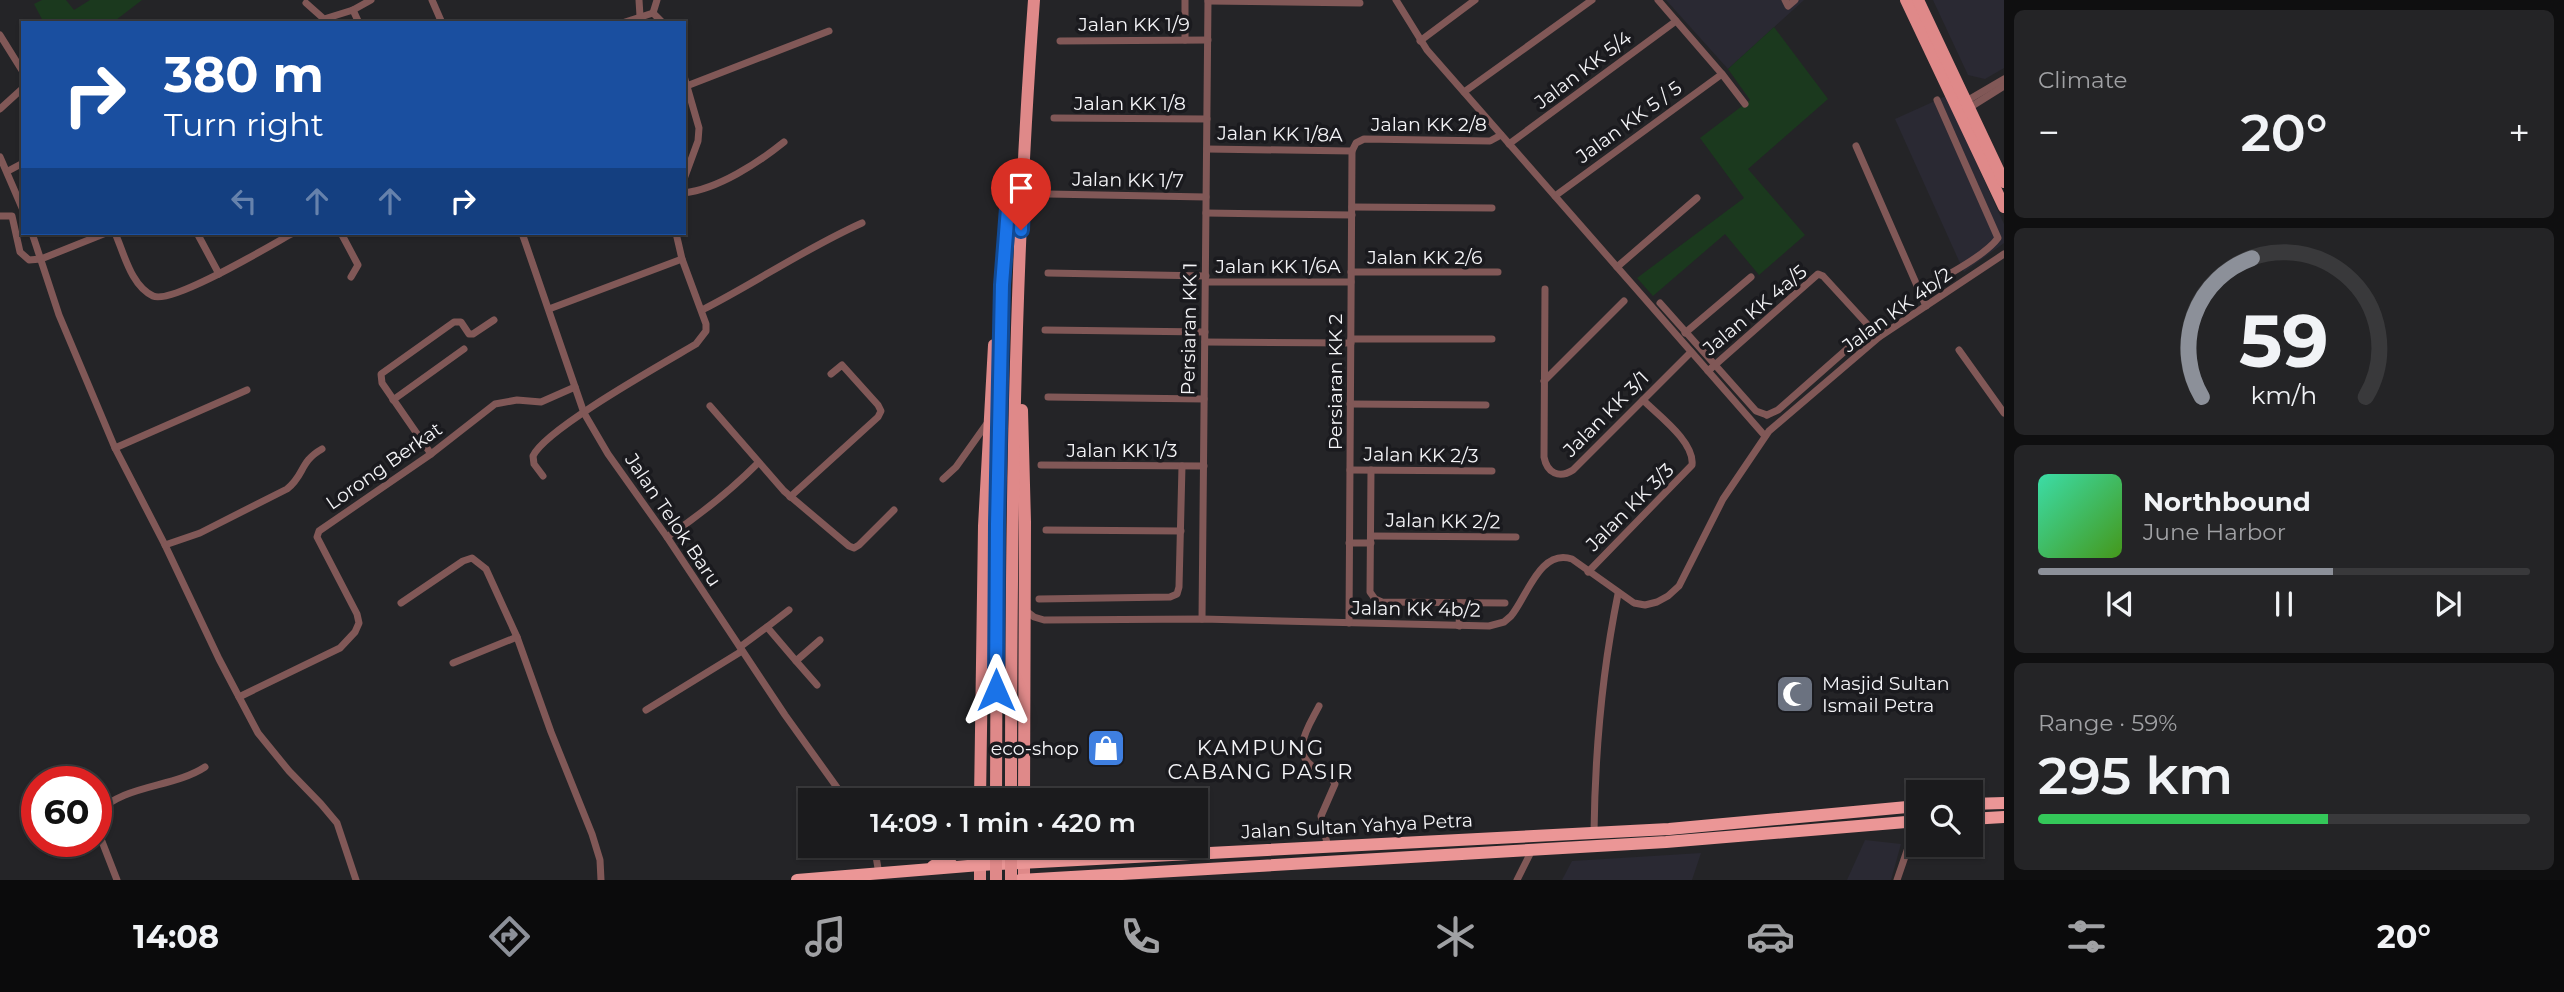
<!DOCTYPE html>
<html lang="en">
<head>
<meta charset="utf-8">
<style>
	body { margin:0; font-family:Montserrat,sans-serif; background:#242426; color:#f1f3f6; height:100vh; display:flex; flex-direction:column; font-size:26px; white-space:nowrap }
	* { box-sizing:border-box; margin:0 }
	p { font-size:23px; color:#a0a1a4 }
	.icon { flex:none; width:38px; height:38px; fill:none; stroke:currentColor; stroke-width:2; stroke-linecap:round; stroke-linejoin:round }
	.map { position:relative; flex:1; overflow:hidden }
	.details { display:flex; flex-direction:column; gap:10px; padding:10px; background:#0f0f10; width:560px }
	.details>* { flex:none }
	.hud { position:absolute; left:21px; top:21px; width:665px; height:214px; border-radius:0px; box-shadow:0 2px 5px #0004,0 0 0 2px #39393b; background:#1a4fa0; color:#fff; overflow:hidden }
	.controls { position:absolute; left:1906px; top:780px; display:grid; gap:14px }
	.controls a { display:grid; place-items:center; width:77px; height:77px; border-radius:0px; background:#1b1b1d; box-shadow:0 2px 5px #0004,0 0 0 2px #39393b; font-size:35px }
	.speed { position:absolute; left:21px; top:766px; display:flex; gap:14px; font-size:35px; font-weight:700; text-align:center }
	.speed>* { display:grid; place-content:center; width:91px; height:91px; border-radius:50%; background:#1b1b1d; box-shadow:0 2px 5px #0004,0 0 0 2px #39393b; line-height:1 }
	.speed .limit { border:10px solid #d22; background:#fff; color:#111 }
	.pin { position:absolute; display:grid; place-items:center; width:60px; height:60px; color:#fff; margin:-72px -30px; border-radius:50% 50% 50% 0; rotate:-45deg; box-shadow:0 0 7px #0007 }
	.pin .icon { rotate:45deg }
	.me { position:absolute; width:77px; margin:-38px; rotate:0deg; stroke-linejoin:round; filter:drop-shadow(0 0 5px #0008) }
	.turn { display:flex; align-items:center; gap:24px; height:147px; padding:0 28px; font-size:32px }
	.turn .icon { width:91px; height:91px; stroke-width:2.5 }
	.turn b { display:block; font-size:49px; line-height:60px }
	.lanes { display:flex; align-items:center; height:66px; padding:0 28px; background:#0003; justify-content:center; gap:35px; direction:ltr }
	.lanes .off { opacity:.35 }
	.big { font-size:52px; font-weight:600; line-height:1.1 }
	.details .tile { flex:1; display:flex; flex-direction:column; justify-content:center; gap:10px; min-width:0; padding:0 24px; border-radius:10px; background:#242426 }
	.details .dial { align-items:center; gap:0 }
	.dial svg { height:182px; overflow:visible; fill:none; stroke:#39393b; stroke-width:7; stroke-linecap:round; text-anchor:middle }
	.dial text { fill:#f1f3f6; stroke:none }
	.song { display:flex; align-items:center; gap:21px }
	.cover { width:84px; height:84px; border-radius:10px; background:linear-gradient(135deg,hsl(160 70% 55%),hsl(100 70% 35%)) }
	.played { height:7px; border-radius:4px; background:linear-gradient(90deg,#8c9099 60%,#39393b 60%) }
	.keys { display:flex; justify-content:space-around; direction:ltr }
	.heat { display:flex; justify-content:space-between; align-items:center; font-size:38px; direction:ltr }
	.charge { height:10px; border-radius:5px; background:linear-gradient(90deg,#34c759 59%,#39393b 0) }
	.trip { position:absolute; left:798px; top:788px; width:410px; height:70px; border-radius:0px; background:#1b1b1d; box-shadow:0 2px 5px #0004,0 0 0 2px #39393b; font-weight:600; line-height:70px; text-align:center }
	.dock { display:flex; height:112px; justify-content:space-around; align-items:center; background:#0b0b0c; color:#a0a1a4 }
	.dock .icon { width:49px; height:49px }
	.dock .current { color:#8c9099 }
	.dock b { font-size:32px; color:#f1f3f6 }
	main { display:flex; flex:1; min-height:0 }
	.map>svg:first-child { display:block }
	.built { fill:#2a2933 }
	.green { fill:#1b391e }
	.lines { fill:none; stroke-linecap:round; stroke-linejoin:round }
	.minor { stroke:#815857; stroke-width:7 }
	.primary { stroke:#df8989; stroke-width:12 }
	.trunk { stroke:#eb9696; stroke-width:12 }
	.primary-bridge { stroke:#df8989; stroke-width:12 }
	.route-casing { stroke:#114b97; stroke-width:18 }
	.route { stroke:#1a73e8; stroke-width:12 }
	.labels { text-anchor:middle; dominant-baseline:central; stroke-width:7; stroke-linejoin:round; paint-order:stroke }
	.street-label { font-size:19px; fill:#f4f4f7; stroke:#1a1a1e }
	.poi-label { font-size:19px; fill:#f4f4f7; stroke:#1a1a1e; text-anchor:start }
	.neighbourhood-label { font-size:21px; letter-spacing:2px; fill:#f4f4f7; stroke:#1a1a1e }
</style>
</head>
<body>
<main>
<div class="map">
<svg width="2004" height="880" viewBox="0 0 2004 880">
	<rect width="100%" height="100%" fill="#242427"/>
	<g class="built">
		<polygon points="1666,0 1804,0 1728,69"/>
		<polygon points="1933,0 2004,0 2004,68 1985,79 1968,75"/>
		<polygon points="1946,96 2004,224 2004,243 1964,272 1895,119"/>
		<polygon points="1865,840 1901,844 1891,880 1847,880"/>
		<polygon points="1701,853 1692,880 1562,880 1572,861"/>
	</g>
	<g class="green">
		<polygon points="42,0 66,0 74,10 90,0 142,0 112,23 44,23 34,4"/>
		<polygon points="1774,27 1828,99 1748,169 1805,235 1759,275 1725,234 1653,296 1637,278 1744,198 1700,138 1750,100 1728,69"/>
	</g>
	<g class="lines">
		<g class="minor">
			<polyline points="432,0 442,23"/>
			<polyline points="639,0 640,16"/>
			<polyline points="1396,0 1427,50 1765,436"/>
			<polyline points="1658,0 1722,74 1745,104"/>
			<polyline points="1785,0 1788,6 1795,0"/>
			<polyline points="1208,1 1360,3"/>
			<polyline points="306,3 324,19 353,10 371,0"/>
			<polyline points="353,10 359,23"/>
			<polyline points="653,13 663,23"/>
			<polyline points="653,13 657,0"/>
			<polyline points="622,23 653,13"/>
			<polyline points="0,35 23,72"/>
			<polyline points="1185,40 1185,0"/>
			<polyline points="1060,41 1208,40"/>
			<polyline points="1420,41 1475,0"/>
			<polyline points="684,76 699,128 698,141 684,179"/>
			<polyline points="684,87 829,31"/>
			<polyline points="1464,92 1592,0"/>
			<polyline points="1963,103 2004,79"/>
			<polyline points="1969,108 2004,86"/>
			<polyline points="0,109 23,88"/>
			<polyline points="1054,118 1207,119"/>
			<polyline points="1509,144 1676,21"/>
			<polyline points="1856,146 1926,306"/>
			<polyline points="1207,149 1352,151"/>
			<polyline points="0,157 23,210"/>
			<polyline points="8,171 23,163"/>
			<path d="M684,193C718,189 758,163 784,142"/>
			<polyline points="1048,194 1206,197"/>
			<polyline points="1555,196 1722,74"/>
			<polyline points="1352,207 1492,208"/>
			<polyline points="1206,213 1352,215"/>
			<polyline points="0,216 12,216 20,252 29,260 41,259 106,233"/>
			<polyline points="32,233 59,315 115,448 165,545 219,659 258,733 289,771 321,804 337,823 356,880"/>
			<path d="M115,233C124,253 131,286 153,296C172,305 271,245 293,233"/>
			<polyline points="197,233 219,274"/>
			<polyline points="341,233 358,265 351,277"/>
			<polyline points="522,233 584,413 608,454 667,537 785,715 846,800"/>
			<polyline points="1617,267 1697,198"/>
			<polyline points="1351,272 1498,272"/>
			<polyline points="1048,273 1206,276"/>
			<polyline points="1206,282 1351,282"/>
			<path d="M1545,289L1544,457C1547,473 1559,479 1573,470L1691,352"/>
			<path d="M1919,290C1941,279 1984,257 1998,238L1937,100"/>
			<polyline points="1660,303 1756,411 1767,415"/>
			<polyline points="549,309 682,259"/>
			<path d="M702,310C757,282 806,248 862,223"/>
			<polyline points="1045,330 1205,332"/>
			<polyline points="1685,333 1751,277"/>
			<polyline points="1351,339 1492,339"/>
			<polyline points="1205,342 1351,343"/>
			<polyline points="1959,350 2004,413"/>
			<polyline points="1708,371 1818,274 1823,276 1879,337"/>
			<polyline points="1544,381 1624,301"/>
			<polyline points="1048,397 1204,399"/>
			<polyline points="393,400 464,349"/>
			<polyline points="1350,404 1486,405"/>
			<polyline points="710,406 784,491 849,546 854,548 859,545 894,510"/>
			<polyline points="1767,415 1778,410 1871,328"/>
			<polyline points="115,448 247,390"/>
			<polyline points="431,454 382,383 381,374 454,322 461,322 469,334 473,334 494,320"/>
			<polyline points="1041,465 1204,466"/>
			<polyline points="1350,470 1492,471"/>
			<polyline points="1371,470 1370,592 1375,599 1382,602 1505,603"/>
			<path d="M543,476L534,464L533,456C545,429 664,363 696,344L706,331V324L682,259L676,233"/>
			<polyline points="943,479 956,467 988,422"/>
			<polyline points="790,497 878,417 881,411 878,405 842,365 831,374"/>
			<polyline points="1046,530 1181,531"/>
			<polyline points="1371,536 1516,537"/>
			<path d="M667,537C700,515 730,491 758,463"/>
			<polyline points="1349,543 1371,543"/>
			<path d="M165,545L200,533L287,489C305,475 299,462 322,449"/>
			<path d="M1588,572L1692,465C1695,442 1658,415 1643,400"/>
			<polyline points="1039,599 1170,597 1177,594 1179,587 1182,466"/>
			<polyline points="401,603 463,561 472,558 486,569 517,637 551,732 592,834 600,860 601,880"/>
			<path d="M1025,610L1034,617L1044,620L1202,619L1489,626L1504,622L1511,616C1527,597 1540,548 1572,559L1634,603L1645,605L1657,602L1668,596L1679,586L1723,499L1769,431L1879,337L2004,254"/>
			<polyline points="1202,619 1208,0"/>
			<polyline points="1349,623 1352,151 1356,143 1364,139 1490,141 1501,135"/>
			<polyline points="1459,626 1460,603"/>
			<polyline points="767,627 789,610"/>
			<polyline points="740,647 767,627 796,661 820,640"/>
			<polyline points="796,661 817,685"/>
			<polyline points="453,663 517,637"/>
			<polyline points="239,697 340,648 355,632 359,623 357,614 317,537 319,531 431,454 495,404 517,400 541,402 575,387"/>
			<path d="M1319,706C1308,728 1288,754 1318,770C1326,774 1331,776 1335,784L1321,816L1328,848"/>
			<polyline points="646,710 742,651"/>
			<path d="M96,814C124,784 173,788 205,767"/>
			<polyline points="96,826 117,880"/>
			<path d="M1594,833C1595,753 1602,672 1618,594"/>
			<polyline points="874,845 879,874"/>
			<polyline points="1517,880 1532,850"/>
			<polyline points="1897,880 1910,842 1912,820"/>
		</g>
		<g class="primary">
			<polyline points="1906,0 2004,207"/>
			<polyline points="1918,0 2004,182"/>
			<polyline points="1022,410 1025,522 1024,800"/>
			<polyline points="980,800 984,526 994,345"/>
			<polyline points="996,800 997,524 1002,285 1009,195 1023,177"/>
			<path d="M1011,800C1011,533 1014,266 1034,0"/>
			<polyline points="1024,845 1024,880"/>
			<polyline points="980,880 980,845"/>
		</g>
		<g class="trunk">
			<polyline points="1024,796 1025,800"/>
			<polyline points="1970,804 2004,803"/>
			<polyline points="1970,819 2004,817"/>
			<polyline points="1046,845 1061,854 1071,857"/>
			<polyline points="933,866 951,857 963,845"/>
			<polyline points="797,880 980,865 1669,829 1918,806"/>
			<polyline points="1020,880 1666,842 1918,821"/>
		</g>
		<g class="primary-bridge">
			<polyline points="996,880 996,845"/>
			<polyline points="1011,880 1011,845"/>
		</g>
	</g>
	<g class="lines">
		<defs>
			<polyline id="route" points="996,690 997,524 1002,285 1009,195 1023,177 1021,230"/>
		</defs>
		<use href="#route" class="route-casing"/>
		<use href="#route" class="route"/>
	</g>
	<defs>
		<symbol id="mosque-square" viewBox="-11 -11 22 22"><rect x="-9" y="-9" width="18" height="18" rx="4" fill="#6b7280" stroke="#1a1a1e"/><path d="M3.5-4.9A6 6 0 1 0 3.5 4.9A5 5 0 1 1 3.5-4.9Z" fill="#fff"/></symbol>
		<symbol id="shop-square" viewBox="-11 -11 22 22"><rect x="-9" y="-9" width="18" height="18" rx="4" fill="#3f7fe0" stroke="#1a1a1e"/><path d="M-5-2.5h2.3a2.7 3.5 0 0 1 5.4 0H5L5.5 6h-11ZM-1.5-2.5h3a1.5 2.3 0 0 0-3 0Z" fill="#fff"/></symbol>
	</defs>
	<g fill-rule="evenodd">
		<use href="#mosque-square" x="1773" y="672" width="44" height="44"/>
		<use href="#shop-square" x="1084" y="726" width="44" height="44"/>
	</g>
	<g class="labels">
		<g class="street-label">
			<text x="1134" y="24">Jalan KK 1/9</text>
			<text transform="translate(1583 70) rotate(-37)">Jalan KK 5/4</text>
			<text x="1130" y="103">Jalan KK 1/8</text>
			<text transform="translate(1629 122) rotate(-36)">Jalan KK 5 / 5</text>
			<text x="1429" y="124">Jalan KK 2/8</text>
			<text transform="translate(1280 134) rotate(1)">Jalan KK 1/8A</text>
			<text transform="translate(1128 180) rotate(1)">Jalan KK 1/7</text>
			<text x="1425" y="257">Jalan KK 2/6</text>
			<text x="1278" y="266">Jalan KK 1/6A</text>
			<text transform="translate(1755 310) rotate(-40)">Jalan KK 4a/5</text>
			<text transform="translate(1897 310) rotate(-36)">Jalan KK 4b/2</text>
			<text transform="translate(1189 329) rotate(-89)">Persiaran KK 1</text>
			<text transform="translate(1335 382) rotate(-90)">Persiaran KK 2</text>
			<text transform="translate(1606 414) rotate(-45)">Jalan KK 3/1</text>
			<text x="1122" y="450">Jalan KK 1/3</text>
			<text transform="translate(1421 455) rotate(1)">Jalan KK 2/3</text>
			<text transform="translate(384 466) rotate(-35)">Lorong Berkat</text>
			<text transform="translate(1630 507) rotate(-45)">Jalan KK 3/3</text>
			<text transform="translate(673 520) rotate(56)">Jalan Telok Baru</text>
			<text transform="translate(1443 521) rotate(1)">Jalan KK 2/2</text>
			<text transform="translate(1416 609) rotate(1)">Jalan KK 4b/2</text>
			<text transform="translate(1357 826) rotate(-3)">Jalan Sultan Yahya Petra</text>
		</g>
		<g class="poi-label">
			<text x="1822" y="683">Masjid Sultan<tspan x="1822" dy="22">Ismail Petra</tspan></text>
			<text x="1079" y="748" text-anchor="end">eco-shop</text>
		</g>
		<g class="neighbourhood-label">
			<text x="1261" y="747">KAMPUNG<tspan x="1261" dy="24">CABANG PASIR</tspan></text>
		</g>
	</g>
</svg>
<div class="controls">
<a><svg class="icon" aria-label="search" viewBox="0 0 24 24"><circle cx="10" cy="10" r="6"/><path d="M15 15l6 6"/></svg></a>
</div>
<div class="speed"><div class="limit">60</div></div>
<div class="pin" style="left:1021px;top:230px;background:#d93025"><svg class="icon" aria-label="arrive" viewBox="0 0 24 24"><path d="M6 21V4h12l-3 4 3 4H6"/></svg></div>
<svg class="me" style="left:996px;top:690px" viewBox="-20 -20 40 40"><path d="M0-17L14 15 0 8-14 15z" fill="#1a73e8" stroke="#fff" stroke-width="4"/></svg>
<div class="trip">14:09 · 1 min · 420 m</div>
<div class="hud">
<div class="turn"><svg class="icon" aria-label="right" viewBox="0 0 24 24"><path d="M7 20v-9h11M14 6l5 5-5 5"/></svg><div><b>380 m</b>Turn right</div></div>
<div class="lanes"><svg class="icon off" aria-label="left" viewBox="0 0 24 24"><path d="M17 20v-9H6M10 6l-5 5 5 5"/></svg><svg class="icon off" aria-label="ahead" viewBox="0 0 24 24"><path d="M12 20V5M6 11l6-6 6 6"/></svg><svg class="icon off" aria-label="ahead" viewBox="0 0 24 24"><path d="M12 20V5M6 11l6-6 6 6"/></svg><svg class="icon" aria-label="right" viewBox="0 0 24 24"><path d="M7 20v-9h11M14 6l5 5-5 5"/></svg></div>
</div>
</div>
<section class="details">
<div class="tile"><p>Climate</p>
<div class="heat"><a>−</a><b class="big">20°</b><a>+</a></div>
</div>
<div class="tile dial"><svg viewBox="0 0 100 80">
<path d="M14 69A42 42 0 1 1 86 69"/>
<path d="M14 69A42 42 0 0 1 36 8" stroke="#8c9099"/>
<text x="50" y="56" font-size="32" font-weight="700">59</text>
<text x="50" y="72" font-size="11">km/h</text>
</svg></div>
<div class="tile">
<div class="song"><i class="cover"></i><div><b>Northbound</b><p>June Harbor</p></div></div>
<div class="played"></div>
<div class="keys"><svg class="icon" aria-label="previous" viewBox="0 0 24 24"><path d="M18 5L8 12l10 7zM5 5v14"/></svg><svg class="icon" aria-label="pause" viewBox="0 0 24 24"><path d="M8 5v14M16 5v14"/></svg><svg class="icon" aria-label="next" viewBox="0 0 24 24"><path d="M6 5l10 7-10 7zM19 5v14"/></svg></div>
</div>
<div class="tile"><p>Range · 59%</p><b class="big">295 km</b><div class="charge"></div></div>
</section>
</main>
<nav class="dock">
<b>14:08</b>
<svg class="icon current" aria-label="directions" viewBox="0 0 24 24"><path d="M12 3l9 9-9 9-9-9zM9 14v-3h6M13 9l2 2-2 2"/></svg>
<svg class="icon" aria-label="music" viewBox="0 0 24 24"><path d="M9 18V5l10-2v13"/><circle cx="6" cy="18" r="3"/><circle cx="16" cy="16" r="3"/></svg>
<svg class="icon" aria-label="phone" viewBox="0 0 24 24"><path d="M5 4h4l2 5-3 2q2 4 5 5l2-3 5 2v4C11 20 4 13 5 4z"/></svg>
<svg class="icon" aria-label="climate" viewBox="0 0 24 24"><path d="M12 3v18M4 7l16 10M4 17L20 7"/></svg>
<svg class="icon" aria-label="car" viewBox="0 0 24 24"><path d="M5 17H2v-5l4-1 3-4h7l3 4 3 1v5h-3M9 17h6M6 11h13"/><circle cx="7" cy="17" r="2"/><circle cx="17" cy="17" r="2"/></svg>
<svg class="icon" aria-label="filters" viewBox="0 0 24 24"><path d="M4 7h16M4 17h16"/><circle cx="9" cy="7" r="2"/><circle cx="15" cy="17" r="2"/></svg>
<b>20°</b>
</nav>
</body>
</html>
